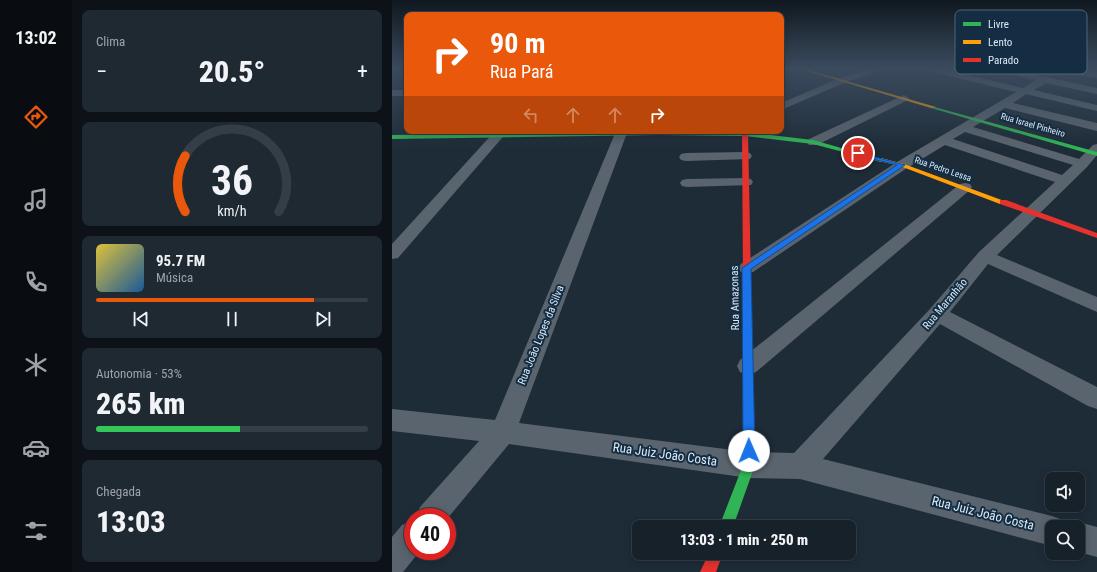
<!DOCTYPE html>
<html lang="pt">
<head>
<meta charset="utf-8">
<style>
	body { margin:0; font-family:"Roboto Condensed",sans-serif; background:#1f2932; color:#f1f3f6; height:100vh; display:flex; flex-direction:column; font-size:15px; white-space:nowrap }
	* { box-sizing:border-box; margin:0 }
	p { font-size:13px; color:#9ea3a8 }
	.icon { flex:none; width:22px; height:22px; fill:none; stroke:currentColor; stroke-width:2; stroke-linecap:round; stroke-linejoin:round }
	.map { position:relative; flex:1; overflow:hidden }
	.drawer { display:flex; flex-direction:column; gap:10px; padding:10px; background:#0c1217; width:320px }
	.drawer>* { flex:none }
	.banner { position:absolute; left:12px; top:12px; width:380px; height:122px; border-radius:8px; box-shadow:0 2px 10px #0003,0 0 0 1px #353e47; background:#ea580c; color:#fff; overflow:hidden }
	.controls { position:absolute; left:653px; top:472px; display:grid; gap:8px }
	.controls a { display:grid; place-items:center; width:40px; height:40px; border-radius:8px; background:#16212a; box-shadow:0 2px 10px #0003,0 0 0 1px #353e47; font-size:20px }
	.speed { position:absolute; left:12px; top:508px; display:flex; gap:8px; font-size:20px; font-weight:700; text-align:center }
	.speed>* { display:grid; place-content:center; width:52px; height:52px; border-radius:50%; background:#16212a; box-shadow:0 2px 10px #0003,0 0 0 1px #353e47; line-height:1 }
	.speed .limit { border:6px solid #d22; background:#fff; color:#111 }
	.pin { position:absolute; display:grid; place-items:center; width:34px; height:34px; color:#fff; margin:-17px; border:2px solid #fff; border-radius:50%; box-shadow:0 1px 4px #0007 }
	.me { position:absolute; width:44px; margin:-22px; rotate:359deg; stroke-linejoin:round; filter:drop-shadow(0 0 3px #0008) }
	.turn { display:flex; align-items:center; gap:14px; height:84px; padding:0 20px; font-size:18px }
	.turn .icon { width:52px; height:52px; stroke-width:2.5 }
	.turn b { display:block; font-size:28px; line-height:34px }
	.lanes { display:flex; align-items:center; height:38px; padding:0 20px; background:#0003; justify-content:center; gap:20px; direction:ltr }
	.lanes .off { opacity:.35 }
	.big { font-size:30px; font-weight:800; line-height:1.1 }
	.drawer .widget { flex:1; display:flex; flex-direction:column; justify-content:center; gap:6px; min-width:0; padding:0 14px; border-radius:8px; background:#1f2932 }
	.drawer .dial { align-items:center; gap:0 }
	.dial svg { height:104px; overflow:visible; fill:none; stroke:#353e47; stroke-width:7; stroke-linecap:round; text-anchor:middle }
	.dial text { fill:#f1f3f6; stroke:none }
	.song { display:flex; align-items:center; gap:12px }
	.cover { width:48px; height:48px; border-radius:6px; background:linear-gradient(135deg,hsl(50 70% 55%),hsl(210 70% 35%)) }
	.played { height:4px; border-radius:2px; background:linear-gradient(90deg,#ea580c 80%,#353e47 80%) }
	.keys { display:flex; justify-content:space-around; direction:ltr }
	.heat { display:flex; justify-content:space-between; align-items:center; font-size:22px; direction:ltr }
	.charge { height:6px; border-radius:3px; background:linear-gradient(90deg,#34c759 53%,#353e47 0) }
	.trip { position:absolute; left:240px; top:520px; width:224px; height:40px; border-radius:8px; background:#16212a; box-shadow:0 2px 10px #0003,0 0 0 1px #353e47; font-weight:800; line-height:40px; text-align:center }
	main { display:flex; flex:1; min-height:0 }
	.menu { display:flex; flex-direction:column; width:72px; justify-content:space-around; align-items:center; background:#090d11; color:#9ea3a8 }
	.menu .icon { width:28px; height:28px }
	.menu .current { color:#ea580c }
	.menu b { font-size:18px; color:#f1f3f6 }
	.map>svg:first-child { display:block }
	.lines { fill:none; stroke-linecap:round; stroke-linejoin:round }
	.street { fill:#5a646e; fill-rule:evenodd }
	.fast { fill:#30b455; fill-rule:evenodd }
	.slow { fill:#ff9f0a; fill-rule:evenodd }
	.jam { fill:#e5322d; fill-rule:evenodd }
	.route { fill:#1a73e8; stroke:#114b97 }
	.labels { text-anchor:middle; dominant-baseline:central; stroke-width:4; stroke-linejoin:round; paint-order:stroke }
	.far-street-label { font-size:9px; fill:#daeaf7; stroke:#142d42 }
	.street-label { font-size:11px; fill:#daeaf7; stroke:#142d42 }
	.near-street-label { font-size:13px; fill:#daeaf7; stroke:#142d42 }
	.key { fill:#142d42; stroke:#4f6678; stroke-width:1 }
	.key-label { font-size:11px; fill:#daeaf7 }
</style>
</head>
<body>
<main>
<nav class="menu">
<b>13:02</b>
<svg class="icon current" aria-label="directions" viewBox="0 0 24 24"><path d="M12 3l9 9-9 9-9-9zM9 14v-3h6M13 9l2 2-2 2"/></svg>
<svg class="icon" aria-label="music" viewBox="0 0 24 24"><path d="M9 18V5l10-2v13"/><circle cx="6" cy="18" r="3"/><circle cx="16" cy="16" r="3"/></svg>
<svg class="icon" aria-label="phone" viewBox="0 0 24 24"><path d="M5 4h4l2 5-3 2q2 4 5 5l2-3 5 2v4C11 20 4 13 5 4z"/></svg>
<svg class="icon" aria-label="climate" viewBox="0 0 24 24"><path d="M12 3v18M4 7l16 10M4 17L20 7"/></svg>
<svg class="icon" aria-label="car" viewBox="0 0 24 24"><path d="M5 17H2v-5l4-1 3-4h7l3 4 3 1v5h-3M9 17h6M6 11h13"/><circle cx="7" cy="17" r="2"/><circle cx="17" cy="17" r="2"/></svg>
<svg class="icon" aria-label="filters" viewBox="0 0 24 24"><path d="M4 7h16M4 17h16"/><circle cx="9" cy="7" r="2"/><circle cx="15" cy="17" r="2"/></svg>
</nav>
<section class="drawer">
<div class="widget"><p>Clima</p>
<div class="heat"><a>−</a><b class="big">20.5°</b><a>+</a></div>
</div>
<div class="widget dial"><svg viewBox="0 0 100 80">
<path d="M14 69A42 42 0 1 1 86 69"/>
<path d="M14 69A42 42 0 0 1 14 26" stroke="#ea580c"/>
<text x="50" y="56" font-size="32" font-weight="700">36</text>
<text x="50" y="72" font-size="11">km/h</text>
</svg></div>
<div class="widget">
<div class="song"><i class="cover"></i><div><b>95.7 FM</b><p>Música</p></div></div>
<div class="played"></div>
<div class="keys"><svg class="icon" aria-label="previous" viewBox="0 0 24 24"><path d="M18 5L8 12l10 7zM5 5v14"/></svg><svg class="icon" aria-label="pause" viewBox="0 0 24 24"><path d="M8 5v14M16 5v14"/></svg><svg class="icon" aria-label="next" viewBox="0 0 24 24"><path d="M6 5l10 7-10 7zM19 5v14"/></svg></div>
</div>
<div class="widget"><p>Autonomia · 53%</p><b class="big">265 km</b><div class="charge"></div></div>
<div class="widget"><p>Chegada</p><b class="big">13:03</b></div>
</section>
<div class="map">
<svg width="705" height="572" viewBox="0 0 705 572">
	<rect width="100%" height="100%" fill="#1e2c38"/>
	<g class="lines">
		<g class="street">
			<polygon points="477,69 490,69 488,71 454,82 389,110 389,103 448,78"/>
			<path d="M535,69H549L631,88L644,80L603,71L601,69H617L705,88V94L654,83L642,90L705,105V111L634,94L621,103L705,123V131L613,108L581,127L687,159L701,145L705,144V155L695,167L605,255L705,297V312L596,264L558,312L705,387V409L696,406L548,324L431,459L660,516L671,520L673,527H660V546L408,479L357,478L117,444L55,519V517H23L28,507L87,441L0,431V409L103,420L224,131H234L235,133L127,423L357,452L402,453L538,309L587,252L663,182L553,145L515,168L361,272L355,274L349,272L346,268L349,264L505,162L624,92L536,71ZM573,132L681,165L670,175L561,139Z"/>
			<polygon points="664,69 683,69 705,72 705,78 669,72"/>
			<rect x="0" y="90" width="15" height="6"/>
			<polygon points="512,95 517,98 516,100 425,145 417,145 415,142 417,139"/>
			<polygon points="103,131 116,131 6,258 0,259 0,244"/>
			<polygon points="353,152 358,153 360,156 358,159 294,161 289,160 287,157 289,154 294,153"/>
			<polygon points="354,178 359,179 361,182 359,185 295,187 290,186 288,183 290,180 295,179"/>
			<polygon points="573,183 578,184 580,187 578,190 364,372 356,375 348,372 345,366 348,360 568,184"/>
			<polygon points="21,521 21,551 28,551 11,572 0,572 0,537 10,525"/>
			<polygon points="686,522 705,527 705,557 686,552 686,527 675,527"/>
		</g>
		<g class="fast">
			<polygon points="539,106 705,152 705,156 539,108"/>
			<polygon points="267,131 353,132 421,140 492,160 489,162 421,144 353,136 267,135 0,139 0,135"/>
			<polygon points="355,279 359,282 363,465 341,527 327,527 351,465 351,282"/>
		</g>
		<g class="slow">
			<polygon points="408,69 413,69 544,107 539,108"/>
			<polygon points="489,158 512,164 615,202 611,204 608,204 508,166 487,161 487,159"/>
		</g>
		<g class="jam">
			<polygon points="350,131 356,131 359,282 355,285 351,282"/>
			<polygon points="608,200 614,200 705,233 705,238 608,204"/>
			<polygon points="317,553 331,553 324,572 308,572"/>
		</g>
	</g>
	<linearGradient id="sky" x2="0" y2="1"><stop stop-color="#10181f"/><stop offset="0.46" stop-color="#3b4b5e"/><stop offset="1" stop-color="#3b4b5e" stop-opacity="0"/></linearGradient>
	<rect width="705" height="149" fill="url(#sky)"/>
	<polygon class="route" points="464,152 513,165 359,269 363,451 362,455 357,457 353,455 351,451 350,268 505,165 464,155"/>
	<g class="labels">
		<g class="far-street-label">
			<text transform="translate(641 125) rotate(16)">Rua Israel Pinheiro</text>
			<text transform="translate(551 169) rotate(19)">Rua Pedro Lessa</text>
		</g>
		<g class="street-label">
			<text transform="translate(343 298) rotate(-91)">Rua Amazonas</text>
			<text transform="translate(553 304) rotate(-50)">Rua Maranhão</text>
			<text transform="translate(149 335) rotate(-68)">Rua João Lopes da Silva</text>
		</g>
		<g class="near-street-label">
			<text transform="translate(273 454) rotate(8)">Rua Juiz João Costa</text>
			<text transform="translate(591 513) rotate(14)">Rua Juiz João Costa</text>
		</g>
	</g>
	<rect x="563" y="10" width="132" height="64" rx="6" class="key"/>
	<rect x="571" y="22" width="18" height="4" fill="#30b455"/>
	<rect x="571" y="40" width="18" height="4" fill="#ff9f0a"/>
	<rect x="571" y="58" width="18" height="4" fill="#e5322d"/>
	<g class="key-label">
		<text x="596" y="28">Livre</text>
		<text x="596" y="46">Lento</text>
		<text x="596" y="64">Parado</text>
	</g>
</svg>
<div class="controls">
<a><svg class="icon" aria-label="sound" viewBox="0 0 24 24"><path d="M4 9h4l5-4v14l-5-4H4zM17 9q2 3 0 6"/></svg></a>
<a><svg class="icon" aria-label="search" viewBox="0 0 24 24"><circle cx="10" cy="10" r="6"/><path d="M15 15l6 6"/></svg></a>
</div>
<div class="speed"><div class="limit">40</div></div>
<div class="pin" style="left:466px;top:153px;background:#d93025"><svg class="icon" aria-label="arrive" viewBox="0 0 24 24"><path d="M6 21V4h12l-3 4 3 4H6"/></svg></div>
<svg class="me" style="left:357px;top:451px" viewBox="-20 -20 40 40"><circle r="19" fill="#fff"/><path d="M0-13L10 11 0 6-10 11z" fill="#1a73e8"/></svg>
<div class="trip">13:03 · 1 min · 250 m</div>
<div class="banner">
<div class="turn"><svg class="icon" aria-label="right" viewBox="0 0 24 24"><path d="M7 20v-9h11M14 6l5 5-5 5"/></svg><div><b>90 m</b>Rua Pará</div></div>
<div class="lanes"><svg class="icon off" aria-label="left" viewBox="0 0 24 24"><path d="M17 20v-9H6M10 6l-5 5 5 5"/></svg><svg class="icon off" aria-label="ahead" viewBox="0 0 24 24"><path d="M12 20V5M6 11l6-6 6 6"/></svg><svg class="icon off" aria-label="ahead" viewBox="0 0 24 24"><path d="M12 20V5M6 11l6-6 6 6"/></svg><svg class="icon" aria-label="right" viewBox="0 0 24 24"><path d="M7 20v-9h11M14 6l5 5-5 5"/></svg></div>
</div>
</div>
</main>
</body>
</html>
